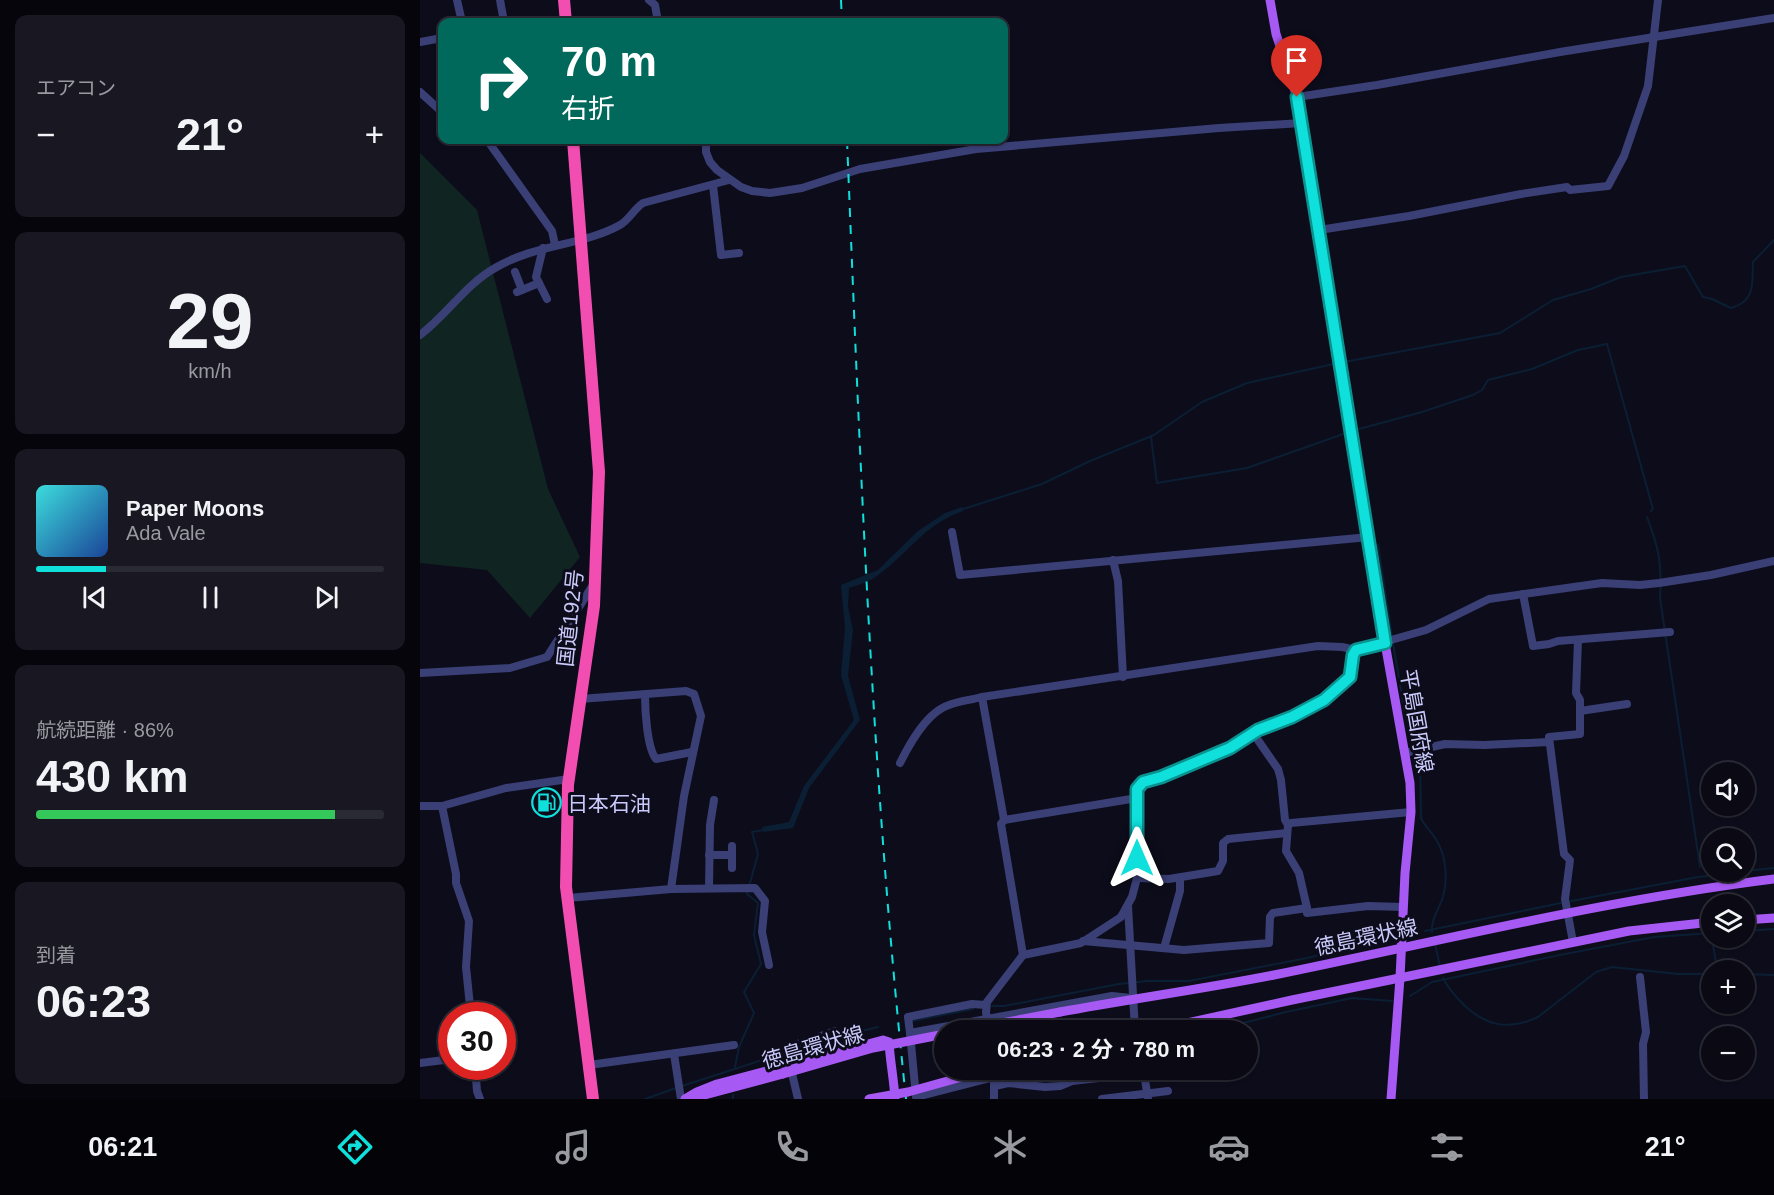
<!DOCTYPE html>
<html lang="ja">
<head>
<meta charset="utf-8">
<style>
	body { margin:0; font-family:Arial,"Noto Sans JP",sans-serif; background:#181722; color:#f1f3f6; height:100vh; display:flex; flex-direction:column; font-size:22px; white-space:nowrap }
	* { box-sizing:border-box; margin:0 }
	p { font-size:20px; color:#999aa0 }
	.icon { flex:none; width:33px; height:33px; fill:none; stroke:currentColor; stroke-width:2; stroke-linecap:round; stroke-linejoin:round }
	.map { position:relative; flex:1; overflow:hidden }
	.drawer { display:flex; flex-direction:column; gap:15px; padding:15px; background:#06050b; width:420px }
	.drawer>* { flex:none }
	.hud { position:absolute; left:18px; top:18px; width:570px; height:126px; border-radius:12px; box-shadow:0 2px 4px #0004,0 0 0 2px #2a2a34; background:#00695c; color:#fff; overflow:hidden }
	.fabs { position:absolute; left:1281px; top:762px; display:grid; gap:12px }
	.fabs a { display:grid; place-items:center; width:54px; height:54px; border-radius:50%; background:#0a0914; box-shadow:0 2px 4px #0004,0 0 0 2px #2a2a34; font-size:30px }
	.speed { position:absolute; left:18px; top:1002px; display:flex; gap:12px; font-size:30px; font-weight:700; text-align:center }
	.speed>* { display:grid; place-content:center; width:78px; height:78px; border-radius:50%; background:#0a0914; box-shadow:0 2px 4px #0004,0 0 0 2px #2a2a34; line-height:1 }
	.speed .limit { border:9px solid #d22; background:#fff; color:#111 }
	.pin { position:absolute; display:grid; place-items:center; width:51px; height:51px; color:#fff; margin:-62px -26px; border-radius:50% 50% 50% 0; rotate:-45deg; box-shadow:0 0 6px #0007 }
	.pin .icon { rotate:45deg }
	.me { position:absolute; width:66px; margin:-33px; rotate:0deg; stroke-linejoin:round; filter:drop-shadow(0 0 4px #0008) }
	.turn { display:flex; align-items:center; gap:21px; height:126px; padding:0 24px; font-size:27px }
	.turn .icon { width:78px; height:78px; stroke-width:2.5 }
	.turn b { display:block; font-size:42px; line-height:51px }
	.big { font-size:45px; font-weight:700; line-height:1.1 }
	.drawer .card { flex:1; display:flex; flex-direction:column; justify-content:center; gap:9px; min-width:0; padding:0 21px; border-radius:12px; background:#181722 }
	.drawer .dial { align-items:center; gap:0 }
	.dial b { font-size:78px; line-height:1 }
	.song { display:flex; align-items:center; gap:18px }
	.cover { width:72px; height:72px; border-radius:9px; background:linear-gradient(135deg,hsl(180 70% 55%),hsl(220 70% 35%)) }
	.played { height:6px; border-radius:3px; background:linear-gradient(90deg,#10e0dc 20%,#2a2a34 20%) }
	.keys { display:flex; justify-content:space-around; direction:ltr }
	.heat { display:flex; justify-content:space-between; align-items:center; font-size:33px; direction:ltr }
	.charge { height:9px; border-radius:4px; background:linear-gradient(90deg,#34c759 86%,#2a2a34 0) }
	.trip { position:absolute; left:514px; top:1020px; width:324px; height:60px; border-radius:30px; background:#0a0914; box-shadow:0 2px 4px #0004,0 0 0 2px #2a2a34; font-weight:700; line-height:60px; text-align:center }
	.tab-bar { display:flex; height:96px; justify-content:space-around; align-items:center; background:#040408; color:#999aa0 }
	.tab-bar .icon { width:42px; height:42px }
	.tab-bar .on { color:#10e0dc }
	.tab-bar b { font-size:27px; color:#f1f3f6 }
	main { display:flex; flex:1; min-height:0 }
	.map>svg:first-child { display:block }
	.green { fill:#102421 }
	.water { fill:#0b1f34 }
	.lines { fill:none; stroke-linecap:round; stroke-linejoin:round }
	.stream { stroke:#0b1f34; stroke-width:2 }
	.minor { stroke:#3a3f76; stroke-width:8 }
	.major { stroke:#a659f3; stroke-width:9 }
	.highway { stroke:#f24db1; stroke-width:12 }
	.rail { stroke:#10e0dc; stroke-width:2; stroke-dasharray:9 8; stroke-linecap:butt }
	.major-bridge { stroke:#a659f3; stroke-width:9 }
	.route-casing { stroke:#0a928f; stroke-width:15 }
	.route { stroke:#10e0dc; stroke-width:10 }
	.labels { text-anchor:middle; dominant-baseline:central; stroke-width:6; stroke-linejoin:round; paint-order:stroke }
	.street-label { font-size:21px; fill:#c9cafb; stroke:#0d0c1b }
	.poi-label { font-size:21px; fill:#c9cafb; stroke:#0d0c1b; text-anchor:start }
</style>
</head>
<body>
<main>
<section class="drawer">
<div class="card"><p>エアコン</p>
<div class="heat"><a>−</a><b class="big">21°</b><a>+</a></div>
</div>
<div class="card dial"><b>29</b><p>km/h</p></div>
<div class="card">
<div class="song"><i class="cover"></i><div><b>Paper Moons</b><p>Ada Vale</p></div></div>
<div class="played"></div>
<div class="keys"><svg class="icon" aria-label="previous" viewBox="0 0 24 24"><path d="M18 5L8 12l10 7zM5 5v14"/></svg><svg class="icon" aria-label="pause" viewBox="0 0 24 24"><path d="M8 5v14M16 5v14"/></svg><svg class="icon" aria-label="next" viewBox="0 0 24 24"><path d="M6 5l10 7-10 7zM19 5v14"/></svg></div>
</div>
<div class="card"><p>航続距離 · 86%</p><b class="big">430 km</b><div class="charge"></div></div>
<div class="card"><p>到着</p><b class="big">06:23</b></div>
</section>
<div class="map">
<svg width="1354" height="1099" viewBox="0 0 1354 1099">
	<rect width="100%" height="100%" fill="#0d0c1b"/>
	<polygon class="green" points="0,153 57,210 128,489 160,557 110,618 67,570 0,563"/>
	<path class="water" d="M542,507L543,511C502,526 491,551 458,575C450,582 438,585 429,588L428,607L433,630L428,676L440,720L389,788L373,828L343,832L342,827L369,822L384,786L434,720L421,675L425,628L421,585L458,570L498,531L525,513Z"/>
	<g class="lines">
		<g class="stream">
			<path d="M924,362L1080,333L1133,300L1171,289L1201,277L1265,266L1283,297L1292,299L1311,308C1336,301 1332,283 1333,262L1354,240"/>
			<polyline points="935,430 1002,412 1053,395 1062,390 1068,380 1112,369 1158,350 1187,344 1233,509 1231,511"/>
			<polyline points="925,433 942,533"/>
			<polyline points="731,437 737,483 827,468 929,432"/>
			<polyline points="543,509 622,484 670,461 734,435 782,402 827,383 918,363"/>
			<path d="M1227,517C1239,549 1242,563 1240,598L1280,867"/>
			<polyline points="958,545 972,637"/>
			<polyline points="973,643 985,714 1000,747"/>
			<path d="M1000,753L1001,818C1005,827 1012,832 1017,841C1026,856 1028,880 1023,897C1019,909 1011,919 1012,932"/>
			<polyline points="1324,871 1354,868"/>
			<polyline points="1005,931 1141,903 1278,877 1324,872"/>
			<polyline points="1324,931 1354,929"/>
			<polyline points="1292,938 1297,970"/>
			<polyline points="1015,944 1020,966"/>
			<polyline points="1324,974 1354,975"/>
			<path d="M1023,978C1027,987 1034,994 1040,1001C1063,1025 1087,1032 1118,1017L1176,972L1192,967L1258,974H1292"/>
			<polyline points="990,996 1012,982 1140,955 1234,937 1292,933"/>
			<polyline points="572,1006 584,1006 699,984 727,981 769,981 887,958 960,941"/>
			<polyline points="492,1021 553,1009"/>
			<polyline points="796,1030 866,1012 932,998 972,1001"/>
			<polyline points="315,1067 319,1047 334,1013 324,992 341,964 334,935 338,903 327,894 338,854 332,832 344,830"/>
			<polyline points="603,1078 636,1070"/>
			<polyline points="262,1086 401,1041 458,1027"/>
			<polyline points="225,1099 256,1088"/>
			<polyline points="313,1099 313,1095"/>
		</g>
		<g class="minor">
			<polyline points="37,0 42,22"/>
			<polyline points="80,0 84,22"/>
			<polyline points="229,0 235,5 238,22"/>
			<polyline points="96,22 107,20 107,22"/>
			<polyline points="0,42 22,38"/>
			<polyline points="0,92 22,112"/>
			<polyline points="877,97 957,85 1140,52 1354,18"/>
			<polyline points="67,140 132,231 135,245"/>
			<polyline points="286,140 286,152 290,162 297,170 321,187 332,191 350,193 382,188 440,169 556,149 799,128 882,123"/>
			<polyline points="293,185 301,255 319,253"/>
			<polyline points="899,230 989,216 1101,194 1147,187 1150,190 1188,186 1204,156 1228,86 1238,0"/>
			<polyline points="123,248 116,277 127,299"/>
			<polyline points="95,272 102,290"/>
			<polyline points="97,292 119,283"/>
			<path d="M0,335C27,315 45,285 75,268C115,244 162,246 200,225C209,220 214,209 223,203L309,180"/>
			<polyline points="532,532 540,575 949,537"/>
			<polyline points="693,560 698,581 703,677"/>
			<polyline points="1103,594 1113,646 1129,644 1138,641 1250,632"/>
			<polyline points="0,673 90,668 127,657 173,585"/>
			<path d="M225,695C225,710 227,748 236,759L272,752"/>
			<polyline points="160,699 266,691 274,694 281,716 264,796 251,889"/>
			<polyline points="1160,711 1207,704"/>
			<polyline points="833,733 858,769 861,780 865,820 868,825"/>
			<polyline points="985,753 1025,744 1064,745 1129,742"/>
			<path d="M480,763C490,743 507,712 529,705C539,701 551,700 562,697"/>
			<polyline points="0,806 22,806 86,788 149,779"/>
			<polyline points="22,806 36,874 36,883 49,921 46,967 51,1016"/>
			<polyline points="584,820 717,798"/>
			<polyline points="312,846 312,868"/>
			<polyline points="289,855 312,855"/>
			<polyline points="717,878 749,879 798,871 803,861 803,843 808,839 867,833"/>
			<polyline points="289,888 290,825 294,800"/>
			<polyline points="148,898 251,889 335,888 345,901 342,932 349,965"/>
			<polyline points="708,906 715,1030"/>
			<polyline points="887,908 887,913 948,906 983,907"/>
			<polyline points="663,941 764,950 849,943 850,917 853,913 887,908 879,873 866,851 868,825 871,823 991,812"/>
			<polyline points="1153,942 1145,899 1150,860 1144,854 1129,737 1160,734 1160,700 1156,693 1158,640"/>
			<polyline points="744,948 760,891 760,878"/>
			<polyline points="603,955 581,824 584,820 562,697 898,646 922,647 936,650"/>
			<polyline points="1220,977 1226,1032 1223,1044 1224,1099"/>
			<polyline points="568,1030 566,1012 567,1002 603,955 661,943 701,917 712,897 717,878 717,789 723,782 741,777 810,748 838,730 872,717 904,700 930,677 933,655 936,650 1006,630 1069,599 1182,583 1220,585 1239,583 1291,575 1354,561"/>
			<polyline points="490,1033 488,1017 552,1004 566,1005"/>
			<polyline points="254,1054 261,1099"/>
			<polyline points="0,1063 32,1059"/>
			<polyline points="169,1065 314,1045"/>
			<polyline points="55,1066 57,1091 60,1099"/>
			<polyline points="574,1070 574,1099"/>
			<polyline points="601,1070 496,1097 490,1033 692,996 711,998"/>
			<polyline points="575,1086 588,1083 625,1087 640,1086 652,1081 724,1073 728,1099"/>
			<polyline points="378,1099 366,1048 415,1031"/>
			<polyline points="682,1099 748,1091"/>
		</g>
		<g class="major">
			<polyline points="850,0 856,34 877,97 965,643 990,783 991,812 985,873 980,978 971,1099"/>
			<polyline points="1324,920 1354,918"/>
			<path d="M640,1012C711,999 783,989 854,975C1020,941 1186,900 1354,879"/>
			<polyline points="735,1030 872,1000 1209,931 1292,922"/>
			<polyline points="273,1098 363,1074"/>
			<path d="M265,1099L277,1092L297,1084L463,1040L469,1042C470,1061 474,1080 475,1099"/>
		</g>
		<g class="highway">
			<polyline points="144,0 146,22"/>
			<polyline points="153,140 179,472 174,606 148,785 146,887 173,1099"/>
		</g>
		<g class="rail">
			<polyline points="421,0 422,22"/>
			<path d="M427,140C440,460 452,780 486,1099"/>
		</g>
		<g class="major-bridge">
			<polyline points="545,1030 640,1012"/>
			<polyline points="363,1074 453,1048 525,1034"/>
			<polyline points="449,1099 488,1092 567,1070"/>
		</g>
	</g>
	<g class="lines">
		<defs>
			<polyline id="route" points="717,858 717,789 723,782 741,777 810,748 838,730 872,717 904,700 930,677 933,655 936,650 965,643 877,97"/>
		</defs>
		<use href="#route" class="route-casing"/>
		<use href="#route" class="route"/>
	</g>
	<defs>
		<symbol id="fuel-ring" viewBox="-11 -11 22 22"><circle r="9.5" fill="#0d0c1b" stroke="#10e0dc" stroke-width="1.5"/><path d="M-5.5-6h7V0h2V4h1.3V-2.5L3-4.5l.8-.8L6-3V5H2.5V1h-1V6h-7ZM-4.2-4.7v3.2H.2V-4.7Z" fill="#10e0dc"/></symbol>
	</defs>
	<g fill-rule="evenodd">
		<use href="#fuel-ring" x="110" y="786" width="33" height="33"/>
	</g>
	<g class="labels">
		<g class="street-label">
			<text transform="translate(150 618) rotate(-84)">国道192号</text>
			<text transform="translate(997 721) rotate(80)">平島国府線</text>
			<text transform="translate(946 937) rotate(-12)">徳島環状線</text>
			<text transform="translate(393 1047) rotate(-16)">徳島環状線</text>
		</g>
		<g class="poi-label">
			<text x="147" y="803">日本石油</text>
		</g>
	</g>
</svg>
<div class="fabs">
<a><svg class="icon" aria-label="sound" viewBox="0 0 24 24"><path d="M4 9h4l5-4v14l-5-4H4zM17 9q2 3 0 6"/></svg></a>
<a><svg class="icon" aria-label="search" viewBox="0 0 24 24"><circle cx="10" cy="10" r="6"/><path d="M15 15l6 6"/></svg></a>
<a><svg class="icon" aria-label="layers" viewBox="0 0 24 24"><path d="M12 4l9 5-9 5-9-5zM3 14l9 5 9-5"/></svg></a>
<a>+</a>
<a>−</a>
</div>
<div class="speed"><div class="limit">30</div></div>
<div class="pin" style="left:877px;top:97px;background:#d93025"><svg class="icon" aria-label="arrive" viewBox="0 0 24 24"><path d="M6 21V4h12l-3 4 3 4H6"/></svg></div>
<svg class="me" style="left:717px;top:858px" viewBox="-20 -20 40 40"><path d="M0-17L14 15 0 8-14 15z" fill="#10e0dc" stroke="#fff" stroke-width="4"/></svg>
<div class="trip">06:23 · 2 分 · 780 m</div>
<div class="hud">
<div class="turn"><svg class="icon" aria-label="right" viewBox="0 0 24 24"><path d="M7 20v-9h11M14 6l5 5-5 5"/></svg><div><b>70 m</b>右折</div></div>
</div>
</div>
</main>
<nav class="tab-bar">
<b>06:21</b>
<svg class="icon on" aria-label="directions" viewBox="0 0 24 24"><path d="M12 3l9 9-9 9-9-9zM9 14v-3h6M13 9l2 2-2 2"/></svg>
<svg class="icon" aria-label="music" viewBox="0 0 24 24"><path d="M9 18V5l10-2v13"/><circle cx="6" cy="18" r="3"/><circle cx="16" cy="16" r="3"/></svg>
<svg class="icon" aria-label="phone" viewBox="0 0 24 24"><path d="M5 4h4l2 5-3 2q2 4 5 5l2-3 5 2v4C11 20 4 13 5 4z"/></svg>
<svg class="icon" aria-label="climate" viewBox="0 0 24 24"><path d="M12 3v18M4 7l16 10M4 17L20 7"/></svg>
<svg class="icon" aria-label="car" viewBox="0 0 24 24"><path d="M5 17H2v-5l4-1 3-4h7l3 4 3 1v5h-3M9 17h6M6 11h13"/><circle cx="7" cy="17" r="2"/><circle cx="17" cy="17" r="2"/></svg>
<svg class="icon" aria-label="filters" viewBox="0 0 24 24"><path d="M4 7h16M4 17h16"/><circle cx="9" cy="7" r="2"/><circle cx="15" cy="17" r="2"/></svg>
<b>21°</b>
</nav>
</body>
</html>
